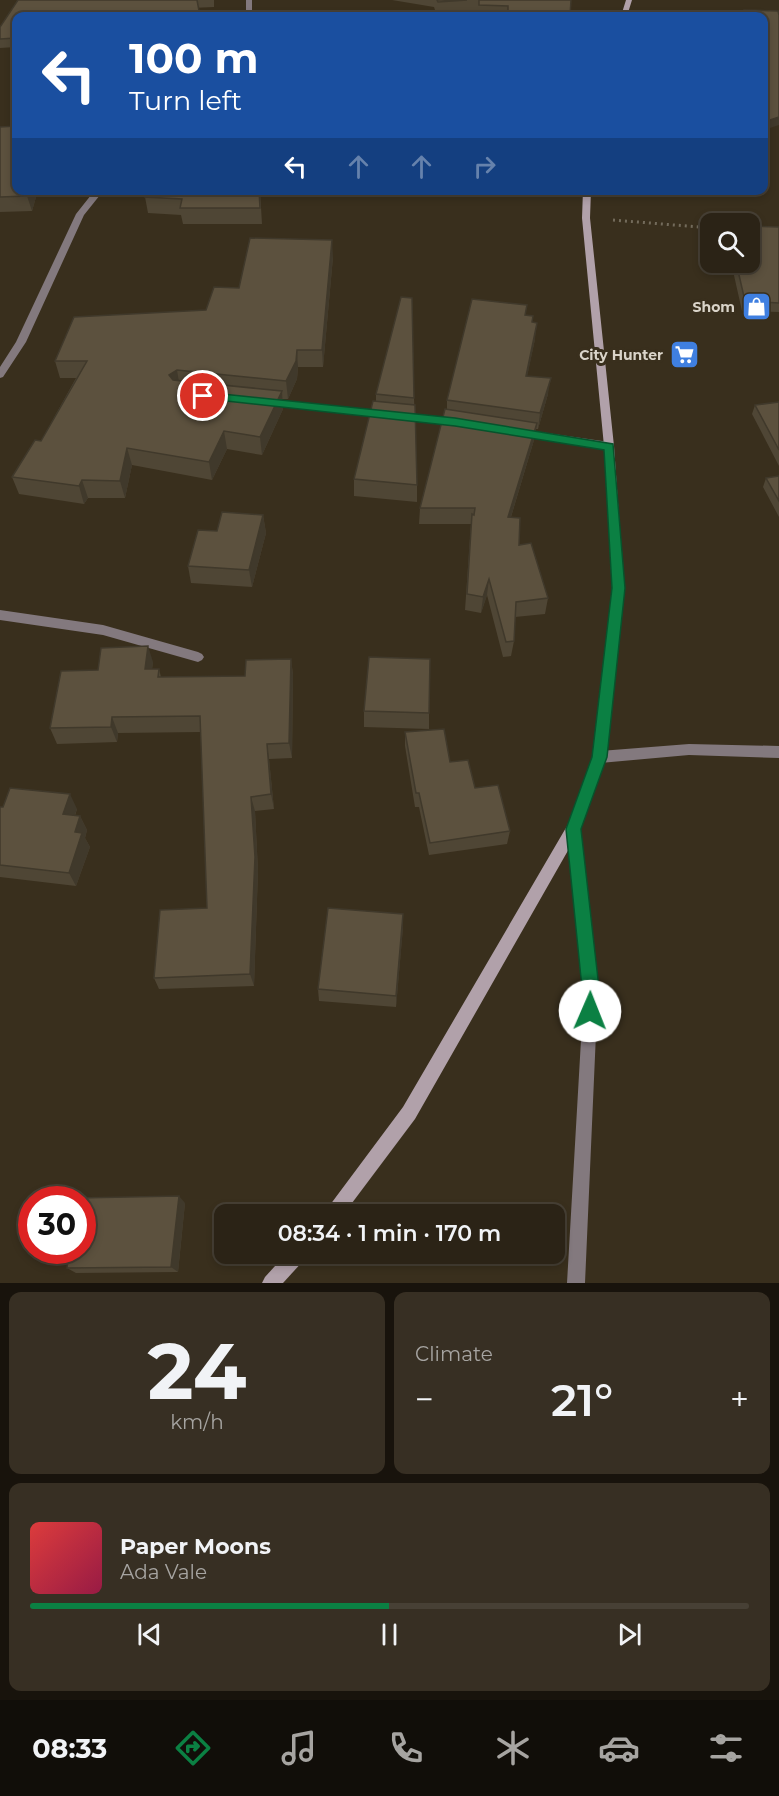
<!DOCTYPE html>
<html lang="en">
<head>
<meta charset="utf-8">
<style>
	body { margin:0; font-family:Montserrat,sans-serif; background:#372f23; color:#f1f3f6; height:100vh; display:flex; flex-direction:column; font-size:22px; white-space:nowrap }
	* { box-sizing:border-box; margin:0 }
	p { font-size:20px; color:#a6a4a1 }
	.icon { flex:none; width:33px; height:33px; fill:none; stroke:currentColor; stroke-width:2; stroke-linecap:round; stroke-linejoin:round }
	.map { position:relative; height:1283px; overflow:hidden }
	.details { display:flex; flex-direction:column; gap:9px; padding:9px; background:#18130c; flex:1 }
	.details>* { flex:none }
	.guide { position:absolute; left:12px; top:12px; width:756px; height:183px; border-radius:12px; box-shadow:0 3px 9px #0003,0 0 0 2px #474035; background:#1a4fa0; color:#fff; overflow:hidden }
	.tools { position:absolute; left:700px; top:213px; display:grid; gap:12px }
	.tools a { display:grid; place-items:center; width:60px; height:60px; border-radius:12px; background:#2b2316; box-shadow:0 3px 9px #0003,0 0 0 2px #474035; font-size:30px }
	.speed { position:absolute; left:18px; top:1186px; display:flex; gap:12px; font-size:30px; font-weight:700; text-align:center }
	.speed>* { display:grid; place-content:center; width:78px; height:78px; border-radius:50%; background:#2b2316; box-shadow:0 3px 9px #0003,0 0 0 2px #474035; line-height:1 }
	.speed .limit { border:9px solid #d22; background:#fff; color:#111 }
	.pin { position:absolute; display:grid; place-items:center; width:51px; height:51px; color:#fff; margin:-26px; border:3px solid #fff; border-radius:50%; box-shadow:0 2px 6px #0007 }
	.me { position:absolute; width:66px; margin:-33px; rotate:1deg; stroke-linejoin:round; filter:drop-shadow(0 0 4px #0008) }
	.turn { display:flex; align-items:center; gap:21px; height:126px; padding:0 18px; font-size:27px }
	.turn .icon { width:78px; height:78px; stroke-width:2.5 }
	.turn b { display:block; font-size:42px; line-height:51px }
	.lanes { display:flex; align-items:center; height:57px; padding:0 18px; background:#0003; justify-content:center; gap:30px; direction:ltr }
	.lanes .off { opacity:.35 }
	.big { font-size:45px; font-weight:600; line-height:1.1 }
	.details .widget { flex:1; display:flex; flex-direction:column; justify-content:center; gap:9px; min-width:0; padding:0 21px; border-radius:12px; background:#372f23 }
	.details .dial { align-items:center; gap:0 }
	.dial b { font-size:78px; line-height:1 }
	.song { display:flex; align-items:center; gap:18px }
	.cover { width:72px; height:72px; border-radius:9px; background:linear-gradient(135deg,hsl(0 70% 55%),hsl(340 70% 35%)) }
	.played { height:6px; border-radius:3px; background:linear-gradient(90deg,#0b8043 50%,#474035 50%) }
	.keys { display:flex; justify-content:space-around; direction:ltr }
	.heat { display:flex; justify-content:space-between; align-items:center; font-size:33px; direction:ltr }
	.details .tiles { flex:1; display:grid; gap:9px; grid-template-columns:1fr 1fr }
	.widget:last-child { grid-column:span 2 }
	.trip { position:absolute; left:214px; top:1204px; width:351px; height:60px; border-radius:12px; background:#2b2316; box-shadow:0 3px 9px #0003,0 0 0 2px #474035; font-weight:600; line-height:60px; text-align:center }
	.menu { display:flex; height:96px; justify-content:space-around; align-items:center; background:#110e09; color:#a6a4a1 }
	.menu .icon { width:42px; height:42px }
	.menu .selected { color:#0b8043 }
	.menu b { font-size:27px; color:#f1f3f6 }
	.map>svg:first-child { display:block }
	.lines { fill:none; stroke-linecap:round; stroke-linejoin:round }
	.path { stroke:#736b5b; stroke-width:3; stroke-dasharray:2 4; stroke-linecap:butt }
	.minor { fill:#83797e; fill-rule:evenodd }
	.secondary { fill:#b1a1aa; fill-rule:evenodd }
	.wall { fill:#4f4635 }
	.shaded-wall { fill:#40392b }
	.building { fill:#5c513e; stroke:#40392b; stroke-width:1.5 }
	.route { fill:#0b8043; stroke:#07532c; stroke-width:1.5 }
	.labels { text-anchor:middle; dominant-baseline:central; stroke-width:6; stroke-linejoin:round; paint-order:stroke }
	.far-poi-label { font-size:14px; font-weight:bold; fill:#dad4c9; stroke:#392f1d; text-anchor:end }
</style>
</head>
<body>
<div class="map">
<svg width="779" height="1283" viewBox="0 0 779 1283">
	<rect width="100%" height="100%" fill="#392f1d"/>
	<g class="lines">
		<polyline class="path" points="613,220 711,228"/>
		<g class="minor">
			<rect x="246" y="0" width="6" height="16"/>
			<polygon points="95,190 104,190 84,215 26,342 3,377 0,378 0,367 16,342 76,214"/>
			<polygon points="269,399 457,419 462,422 457,425 265,404 265,400"/>
			<polygon points="519,429 609,442 614,446 609,450 515,434 514,432"/>
			<polygon points="0,610 103,625 198,652 202,654 204,657 202,660 198,662 103,635 0,620"/>
			<polygon points="689,744 779,746 779,758 689,755 600,763 595,761 594,757 595,753 600,751"/>
			<polygon points="573,823 578,825 580,829 598,988 585,1283 567,1283 584,988 566,829 568,825"/>
		</g>
		<g class="secondary">
			<polygon points="626,0 632,0 627,16 621,16"/>
			<polygon points="583,190 591,190 590,218 614,446 624,588 606,757 578,833 415,1119 343,1215 325,1215 327,1209 403,1107 567,826 594,757 612,588 604,446 582,218"/>
			<polygon points="286,1254 307,1254 304,1260 283,1283 262,1283 265,1277"/>
		</g>
	</g>
	<g class="wall">
		<polygon points="18,0 214,0 214,7 16,16 16,47 0,48 0,27"/>
		<polygon points="392,0 571,0 570,16 478,16 478,14 437,16 434,7"/>
		<polygon points="0,127 38,190 32,211 0,212"/>
		<polygon points="148,190 260,190 262,224 183,224 181,215 148,213 145,197"/>
		<polygon points="779,227 779,312 742,311 731,262 750,262"/>
		<polygon points="333,257 323,367 298,367 297,379 288,399 282,399 283,409 262,455 227,449 212,480 132,465 125,498 88,498 84,504 19,494 12,477 41,441 76,378 60,378 55,361 206,310 239,288"/>
		<polygon points="525,315 532,322 535,339 527,376 548,394 538,429 536,429 534,440 511,517 519,545 548,598 545,614 515,617 514,641 511,656 503,657 487,595 481,613 465,610 471,524 419,524 420,508 447,410 447,400"/>
		<polygon points="376,394 414,398 417,485 417,502 354,496 354,479 376,401"/>
		<polygon points="779,402 779,466 752,414 755,405"/>
		<polygon points="779,476 779,517 763,487 766,478"/>
		<polygon points="263,515 266,533 252,587 191,583 188,566 217,531"/>
		<polygon points="291,659 293,675 292,758 269,759 274,809 255,811 258,871 254,986 159,989 154,978 207,908 201,732 118,733 117,742 57,744 50,728 98,670 153,662 152,669 159,669 161,677 245,676"/>
		<polygon points="364,711 429,713 429,729 364,727"/>
		<polygon points="405,732 450,762 475,788 510,831 507,844 429,855 419,807 415,807 405,746"/>
		<polygon points="0,807 77,809 75,816 80,816 87,830 85,838 90,847 76,886 0,877"/>
		<polygon points="403,927 396,1007 319,1001 318,989"/>
		<polygon points="185,1203 178,1272 76,1273 67,1268"/>
	</g>
	<g class="shaded-wall">
		<polygon points="779,117 779,125 764,130 764,122"/>
		<polygon points="29,190 38,190 32,211 27,196"/>
		<polygon points="332,240 333,257 323,367 322,350"/>
		<polygon points="537,323 535,339 524,392 526,376"/>
		<polygon points="297,350 298,367 297,379 288,399 286,381"/>
		<polygon points="177,370 180,388 169,375"/>
		<polygon points="551,378 548,394 538,429 540,413"/>
		<polygon points="282,391 283,409 262,455 260,437"/>
		<polygon points="537,423 534,440 506,533 508,517"/>
		<polygon points="224,431 227,449 212,480 209,462"/>
		<polygon points="127,448 132,465 125,498 120,481"/>
		<polygon points="82,480 88,498 84,504 79,486"/>
		<polygon points="263,515 266,533 252,587 249,570"/>
		<polygon points="489,579 487,595 481,613 483,597"/>
		<polygon points="148,646 153,662 150,685 145,669"/>
		<polygon points="291,659 293,675 292,758 289,743"/>
		<polygon points="112,717 118,733 117,742 111,727"/>
		<polygon points="267,744 269,759 274,809 271,794"/>
		<polygon points="70,794 77,809 70,828 63,814"/>
		<polygon points="251,797 255,811 258,871 254,986 250,974"/>
		<polygon points="80,816 87,830 85,838 90,847 76,886 69,873 75,832"/>
		<polygon points="403,914 403,927 396,1007 396,996"/>
		<polygon points="179,1196 185,1203 178,1272 171,1267"/>
	</g>
	<g class="building">
		<polygon points="18,0 197,0 200,16 16,16 16,38 0,39 0,27"/>
		<polygon points="437,0 467,0 438,2"/>
		<polygon points="479,0 571,0 570,16 508,16 508,6 479,5"/>
		<polygon points="744,10 778,11 779,15 779,117 764,122 764,16 745,16"/>
		<polygon points="16,126 16,190 29,190 27,196 0,197 0,127"/>
		<polygon points="148,190 259,190 260,208 180,208 182,199 145,197"/>
		<polygon points="750,226 779,227 779,303 745,301 736,262 750,262"/>
		<polygon points="250,238 332,240 322,350 297,350 296,361 286,381 177,370 169,375 173,380 282,391 260,437 224,431 209,462 127,448 120,481 82,480 79,486 12,477 35,440 41,441 87,361 55,361 74,317 206,310 214,287 239,288"/>
		<polygon points="401,297 412,298 414,398 376,394"/>
		<polygon points="472,299 527,305 525,315 533,316 532,322 537,323 526,376 551,378 540,413 447,400"/>
		<polygon points="373,401 415,405 417,485 354,479"/>
		<polygon points="779,402 779,450 755,405"/>
		<polygon points="445,409 537,423 508,517 520,518 519,545 531,543 548,598 516,602 514,641 506,642 489,579 483,597 467,594 472,514 474,515 475,508 420,508"/>
		<polygon points="779,476 779,501 766,478"/>
		<polygon points="222,512 263,515 249,570 188,566 198,530 217,531"/>
		<polygon points="148,646 145,669 159,669 158,677 245,676 246,660 291,659 289,743 267,744 271,794 251,797 255,857 250,974 154,978 160,910 207,908 200,716 112,717 111,727 50,728 61,671 98,670 101,648"/>
		<polygon points="369,657 430,659 429,713 364,711"/>
		<polygon points="444,729 450,762 468,760 475,788 498,785 510,831 430,843 419,793 416,793 405,732"/>
		<polygon points="10,788 70,794 63,814 80,816 75,832 82,833 69,873 0,865 0,807 3,807"/>
		<polygon points="328,908 403,914 396,996 318,989"/>
		<polygon points="179,1196 171,1267 67,1268 69,1251 82,1251 82,1200 77,1200 77,1198"/>
	</g>
	<polygon class="route" points="203,392 455,418 613,444 625,588 607,757 581,829 599,988 596,1017 590,1019 583,1017 581,1011 582,988 566,829 592,757 612,588 604,450 455,426 199,398 199,393"/>
	<defs>
		<symbol id="shop-square" viewBox="-11 -11 22 22"><rect x="-9" y="-9" width="18" height="18" rx="4" fill="#3f7fe0" stroke="#392f1d"/><path d="M-5-2.5h2.3a2.7 3.5 0 0 1 5.4 0H5L5.5 6h-11ZM-1.5-2.5h3a1.5 2.3 0 0 0-3 0Z" fill="#fff"/></symbol>
		<symbol id="supermarket-square" viewBox="-11 -11 22 22"><rect x="-9" y="-9" width="18" height="18" rx="4" fill="#3f7fe0" stroke="#392f1d"/><path d="M-6-5.5h2.5l.6 2H6L4.5 2H-2.5L-4.4-4H-6ZM-1.5 3.2a1.3 1.3 0 1 0 .1 0ZM3 3.2a1.3 1.3 0 1 0 .1 0Z" fill="#fff"/></symbol>
	</defs>
	<g fill-rule="evenodd">
		<use href="#shop-square" x="740" y="290" width="33" height="33"/>
		<use href="#supermarket-square" x="668" y="338" width="33" height="33"/>
	</g>
	<g class="labels">
		<g class="far-poi-label">
			<text x="735" y="307">Shom</text>
			<text x="663" y="355">City Hunter</text>
		</g>
	</g>
</svg>
<div class="tools">
<a><svg class="icon" aria-label="search" viewBox="0 0 24 24"><circle cx="10" cy="10" r="6"/><path d="M15 15l6 6"/></svg></a>
</div>
<div class="speed"><div class="limit">30</div></div>
<div class="pin" style="left:203px;top:396px;background:#d93025"><svg class="icon" aria-label="arrive" viewBox="0 0 24 24"><path d="M6 21V4h12l-3 4 3 4H6"/></svg></div>
<svg class="me" style="left:590px;top:1011px" viewBox="-20 -20 40 40"><circle r="19" fill="#fff"/><path d="M0-13L10 11 0 6-10 11z" fill="#0b8043"/></svg>
<div class="trip">08:34 · 1 min · 170 m</div>
<div class="guide">
<div class="turn"><svg class="icon" aria-label="left" viewBox="0 0 24 24"><path d="M17 20v-9H6M10 6l-5 5 5 5"/></svg><div><b>100 m</b>Turn left</div></div>
<div class="lanes"><svg class="icon" aria-label="left" viewBox="0 0 24 24"><path d="M17 20v-9H6M10 6l-5 5 5 5"/></svg><svg class="icon off" aria-label="ahead" viewBox="0 0 24 24"><path d="M12 20V5M6 11l6-6 6 6"/></svg><svg class="icon off" aria-label="ahead" viewBox="0 0 24 24"><path d="M12 20V5M6 11l6-6 6 6"/></svg><svg class="icon off" aria-label="right" viewBox="0 0 24 24"><path d="M7 20v-9h11M14 6l5 5-5 5"/></svg></div>
</div>
</div>
<section class="details">
<div class="tiles">
<div class="widget dial"><b>24</b><p>km/h</p></div>
<div class="widget"><p>Climate</p>
<div class="heat"><a>−</a><b class="big">21°</b><a>+</a></div>
</div>
<div class="widget">
<div class="song"><i class="cover"></i><div><b>Paper Moons</b><p>Ada Vale</p></div></div>
<div class="played"></div>
<div class="keys"><svg class="icon" aria-label="previous" viewBox="0 0 24 24"><path d="M18 5L8 12l10 7zM5 5v14"/></svg><svg class="icon" aria-label="pause" viewBox="0 0 24 24"><path d="M8 5v14M16 5v14"/></svg><svg class="icon" aria-label="next" viewBox="0 0 24 24"><path d="M6 5l10 7-10 7zM19 5v14"/></svg></div>
</div>
</div>
</section>
<nav class="menu">
<b>08:33</b>
<svg class="icon selected" aria-label="directions" viewBox="0 0 24 24"><path d="M12 3l9 9-9 9-9-9zM9 14v-3h6M13 9l2 2-2 2"/></svg>
<svg class="icon" aria-label="music" viewBox="0 0 24 24"><path d="M9 18V5l10-2v13"/><circle cx="6" cy="18" r="3"/><circle cx="16" cy="16" r="3"/></svg>
<svg class="icon" aria-label="phone" viewBox="0 0 24 24"><path d="M5 4h4l2 5-3 2q2 4 5 5l2-3 5 2v4C11 20 4 13 5 4z"/></svg>
<svg class="icon" aria-label="climate" viewBox="0 0 24 24"><path d="M12 3v18M4 7l16 10M4 17L20 7"/></svg>
<svg class="icon" aria-label="car" viewBox="0 0 24 24"><path d="M5 17H2v-5l4-1 3-4h7l3 4 3 1v5h-3M9 17h6M6 11h13"/><circle cx="7" cy="17" r="2"/><circle cx="17" cy="17" r="2"/></svg>
<svg class="icon" aria-label="filters" viewBox="0 0 24 24"><path d="M4 7h16M4 17h16"/><circle cx="9" cy="7" r="2"/><circle cx="15" cy="17" r="2"/></svg>
</nav>
</body>
</html>
